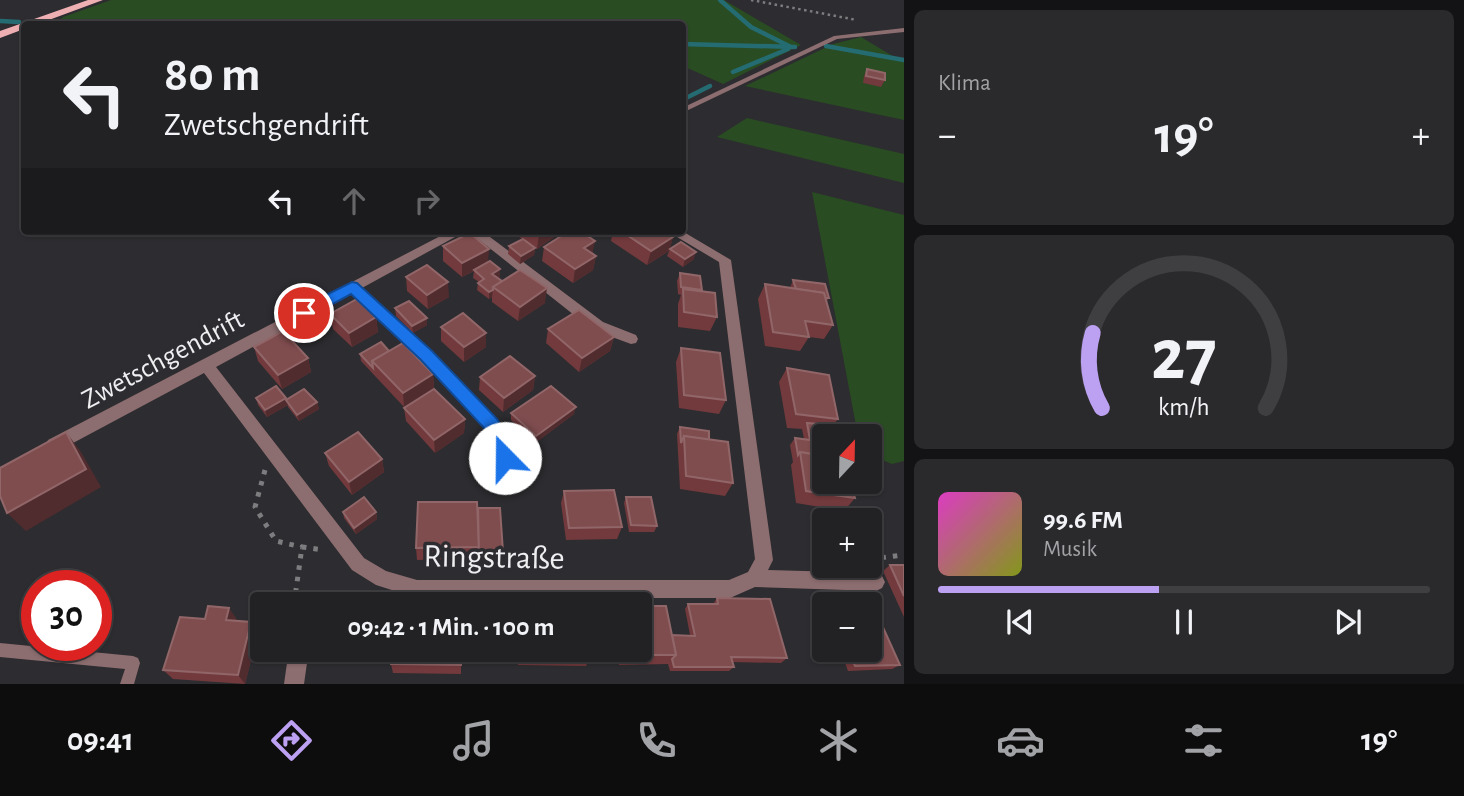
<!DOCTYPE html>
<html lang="de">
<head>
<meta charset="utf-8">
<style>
	body { margin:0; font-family:"Alegreya Sans",sans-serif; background:#2a292c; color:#f1f3f6; height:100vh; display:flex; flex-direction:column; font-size:26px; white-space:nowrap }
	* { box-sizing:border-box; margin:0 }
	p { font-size:23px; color:#a2a3a6 }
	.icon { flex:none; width:38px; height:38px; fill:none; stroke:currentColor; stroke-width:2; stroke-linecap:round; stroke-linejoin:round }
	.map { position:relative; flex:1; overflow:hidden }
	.sheet { display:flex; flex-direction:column; gap:10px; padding:10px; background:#131214; width:560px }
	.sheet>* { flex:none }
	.top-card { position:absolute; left:21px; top:21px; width:665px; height:214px; border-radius:7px; box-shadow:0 2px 5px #0004,0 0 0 2px #3f3e41; background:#222124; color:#f1f3f6; overflow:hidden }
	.needle { width:46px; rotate:22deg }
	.tools { position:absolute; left:812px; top:424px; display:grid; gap:14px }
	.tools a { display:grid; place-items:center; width:70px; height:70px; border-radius:7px; background:#222124; box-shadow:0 2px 5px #0004,0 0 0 2px #3f3e41; font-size:35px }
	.speed { position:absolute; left:21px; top:570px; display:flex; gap:14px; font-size:35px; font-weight:700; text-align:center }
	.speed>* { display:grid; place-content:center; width:91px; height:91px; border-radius:50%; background:#222124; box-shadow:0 2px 5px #0004,0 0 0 2px #3f3e41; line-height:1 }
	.speed .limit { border:10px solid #d22; background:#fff; color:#111 }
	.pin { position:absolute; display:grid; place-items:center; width:60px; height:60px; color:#fff; margin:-30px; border:4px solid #fff; border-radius:50%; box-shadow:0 2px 7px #0007 }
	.me { position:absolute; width:77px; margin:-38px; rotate:338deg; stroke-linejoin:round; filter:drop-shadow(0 0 5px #0008) }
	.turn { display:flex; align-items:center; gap:24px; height:147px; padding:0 28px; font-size:32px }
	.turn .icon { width:91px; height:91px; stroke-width:2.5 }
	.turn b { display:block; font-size:49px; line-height:60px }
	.lanes { display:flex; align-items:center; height:66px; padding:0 28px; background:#0003; justify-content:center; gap:35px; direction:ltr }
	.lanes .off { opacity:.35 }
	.big { font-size:52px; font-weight:600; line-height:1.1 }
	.sheet .tile { flex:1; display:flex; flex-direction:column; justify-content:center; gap:10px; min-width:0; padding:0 24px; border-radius:10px; background:#2a292c }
	.sheet .dial { align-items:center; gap:0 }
	.dial svg { height:182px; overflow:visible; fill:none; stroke:#3f3e41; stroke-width:7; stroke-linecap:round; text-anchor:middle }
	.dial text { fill:#f1f3f6; stroke:none }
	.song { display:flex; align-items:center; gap:21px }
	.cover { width:84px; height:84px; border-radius:10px; background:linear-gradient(135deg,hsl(310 70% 55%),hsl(70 70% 35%)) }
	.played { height:7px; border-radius:4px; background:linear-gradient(90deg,#bca0f2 45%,#3f3e41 45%) }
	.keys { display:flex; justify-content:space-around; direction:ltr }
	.heat { display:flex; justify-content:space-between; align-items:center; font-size:38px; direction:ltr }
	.trip { position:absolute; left:250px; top:592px; width:402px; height:70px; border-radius:7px; background:#222124; box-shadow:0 2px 5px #0004,0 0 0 2px #3f3e41; font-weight:600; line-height:70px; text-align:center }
	.menu { display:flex; height:112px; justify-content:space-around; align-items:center; background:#0e0d0e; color:#a2a3a6 }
	.menu .icon { width:49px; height:49px }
	.menu .selected { color:#bca0f2 }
	.menu b { font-size:32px; color:#f1f3f6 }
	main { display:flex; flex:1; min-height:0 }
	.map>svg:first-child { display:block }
	.green { fill:#294c22 }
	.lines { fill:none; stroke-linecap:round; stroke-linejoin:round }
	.stream { stroke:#246c72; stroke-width:4.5 }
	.path-far1 { stroke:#7d7c7f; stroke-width:2.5; stroke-dasharray:2.5 3.5; stroke-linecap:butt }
	.path { stroke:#7d7c7f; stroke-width:5; stroke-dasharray:4.5 7; stroke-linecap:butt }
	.service { fill:#8d6e70; fill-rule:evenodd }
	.minor { fill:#8d6e70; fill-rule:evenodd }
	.primary { fill:#eeafb2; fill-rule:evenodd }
	.wall { fill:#723a3c }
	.shaded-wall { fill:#512c2f }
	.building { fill:#804d4f; stroke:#916668; stroke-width:2 }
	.route { fill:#1a73e8; stroke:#114b97; stroke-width:2 }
	.labels { text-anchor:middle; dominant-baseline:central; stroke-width:7; stroke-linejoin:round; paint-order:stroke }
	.street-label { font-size:28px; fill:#efeef1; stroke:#2d2c30 }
	.near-street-label { font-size:33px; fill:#efeef1; stroke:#2d2c30 }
</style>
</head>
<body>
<main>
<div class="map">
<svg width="904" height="684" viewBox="0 0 904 684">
	<rect width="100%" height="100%" fill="#2d2c30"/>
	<g class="green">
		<polygon points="111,0 724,0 801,45 723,84 683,66 682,24 55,24 63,17"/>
		<polygon points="861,37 896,58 904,60 904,120 745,86 833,44"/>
		<polygon points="747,118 904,154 904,183 717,137"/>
		<polygon points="812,192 904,215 904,461 892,464 870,455 870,436 858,436"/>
	</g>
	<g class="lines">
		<g class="stream">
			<polyline points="720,0 751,27 789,46"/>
			<polyline points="0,21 19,22"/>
			<polyline points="50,22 128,24"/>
			<polyline points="682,44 795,47"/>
			<polyline points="826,46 904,60"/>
			<polyline points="733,72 788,49"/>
			<polyline points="682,100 710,86"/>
		</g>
		<polyline class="path-far1" points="751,0 857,20"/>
		<g class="path">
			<polyline points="265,470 255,507 276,541 302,547"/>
			<polyline points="870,559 904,555"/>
			<polyline points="294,604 302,547 324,550"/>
		</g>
		<g class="service">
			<polygon points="904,28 904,32 837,39 682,113 682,108 834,36"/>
			<polygon points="0,643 133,656 138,658 140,663 134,684 120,684 125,669 0,657"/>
		</g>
		<g class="minor">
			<polygon points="450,231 466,231 362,288 431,352 497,420 513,458 511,463 505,465 499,463 486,429 421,360 351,294 216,367 364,558 386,571 417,580 729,580 748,572 755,559 719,262 667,231 682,231 731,260 773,560 768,570 876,573 882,576 885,582 882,588 876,591 755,587 730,598 417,598 376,585 352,570 204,373 60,450 54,452 48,450 46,445 48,440"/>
			<polygon points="468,231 482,231 603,322 636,335 638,339 636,343 631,344 593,330"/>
			<polygon points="289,649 309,649 304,684 284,684"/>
		</g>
		<polygon class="primary" points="88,0 103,0 38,24 24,24 24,29 0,38 0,31"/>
	</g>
	<g class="wall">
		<polygon points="867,69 885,80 881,87 863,83 864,76"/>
		<polygon points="514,231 560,231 560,233 537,249 530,244 535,248 534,255 520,264 508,254 509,246 522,239 514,233"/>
		<polygon points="569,231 594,231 586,235 593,253 596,256 593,270 573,283 542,261 544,247"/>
		<polygon points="613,231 665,231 673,237 669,251 647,265 611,241"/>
		<polygon points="443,246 488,262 500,269 500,277 497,278 502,281 545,303 518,321 492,302 492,297 489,299 477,290 478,283 479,282 473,278 474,271 462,277 443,261"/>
		<polygon points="670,249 694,259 683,267 667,256"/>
		<polygon points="680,273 702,290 701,291 717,317 710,331 678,327 678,304 681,295 678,294 677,281"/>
		<polygon points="406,277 449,297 428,309 407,291"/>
		<polygon points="793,280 829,298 826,302 833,325 824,339 809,337 800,351 765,346 758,299 765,284 790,288"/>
		<polygon points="395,308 427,318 427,325 413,333 396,316"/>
		<polygon points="330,314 376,317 378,332 352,347 333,329"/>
		<polygon points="441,327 486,333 486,347 464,362 441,341"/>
		<polygon points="548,329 614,337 610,351 579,372 546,343"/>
		<polygon points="254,347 308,358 311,372 282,389 258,361"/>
		<polygon points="681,348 726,400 719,414 679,408 676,362"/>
		<polygon points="389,351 433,374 434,388 404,407 361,361 360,354"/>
		<polygon points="787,368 838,419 824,436 850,490 855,498 844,511 796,503 791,465 793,462 790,445 795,438 804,439 802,429 787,428 779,382"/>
		<polygon points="535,376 533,390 503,412 479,390 480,377"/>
		<polygon points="256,398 286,398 288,405 267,417 258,405"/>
		<polygon points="286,400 317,402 319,409 299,421 288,407"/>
		<polygon points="404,408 465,419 464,433 435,453 406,421"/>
		<polygon points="511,413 574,414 535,443 511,420"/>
		<polygon points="680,427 709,440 733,483 725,496 680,489 677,434"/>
		<polygon points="325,453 382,459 384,472 352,495 329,466"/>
		<polygon points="564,491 622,527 617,539 566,540 561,503"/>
		<polygon points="626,497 657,526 654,532 629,532 624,503"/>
		<polygon points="478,508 503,552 502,558 417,560 416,548"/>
		<polygon points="343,512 376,512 377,519 356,534 344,518"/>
		<polygon points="890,565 904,565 904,617 883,571"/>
		<polygon points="717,598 787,658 781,663 732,662 734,667 729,671 670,671 668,664 619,665 617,649 640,649 672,635 690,635 685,609 688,604 713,604"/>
		<polygon points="236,618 235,621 251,622 258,632 245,684 173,679 163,670 205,619"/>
		<polygon points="461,649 461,674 393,673 391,664"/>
		<polygon points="517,649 589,649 590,657 586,666 518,665"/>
		<polygon points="840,649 870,649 900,665 892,669 848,671"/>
	</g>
	<g class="shaded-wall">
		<polygon points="543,231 560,231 560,233 537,249 539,234"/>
		<polygon points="582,231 594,231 579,239"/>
		<polygon points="673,237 669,251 647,265 651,251"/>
		<polygon points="595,241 592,255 584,248"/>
		<polygon points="535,248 534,255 520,264 521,256"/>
		<polygon points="489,249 488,263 462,277 462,263"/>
		<polygon points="696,252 694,259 683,267 685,259"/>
		<polygon points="596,256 593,270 573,283 575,269"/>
		<polygon points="500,269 500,277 491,281 492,274"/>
		<polygon points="448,282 449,297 428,309 427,295"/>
		<polygon points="547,288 545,303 518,321 520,307"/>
		<polygon points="493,290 492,297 489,299 489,292"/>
		<polygon points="376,317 378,332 352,347 349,333"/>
		<polygon points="427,318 427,325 413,333 412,326"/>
		<polygon points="486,333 486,347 464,362 464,347"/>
		<polygon points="614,337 610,351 579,372 582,358"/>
		<polygon points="308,358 311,372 282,389 278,375"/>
		<polygon points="433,374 434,388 404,407 403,393"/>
		<polygon points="535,376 533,390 503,412 504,398"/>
		<polygon points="286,398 288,405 267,417 265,410"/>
		<polygon points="317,402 319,409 299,421 297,415"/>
		<polygon points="576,407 574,414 535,443 536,436"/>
		<polygon points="465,419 464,433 435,453 434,440"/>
		<polygon points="66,432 81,452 101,487 26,531 7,513"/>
		<polygon points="382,459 384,472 352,495 349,482"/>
		<polygon points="376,512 377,519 356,534 354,528"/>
		<polygon points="229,608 236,618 233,630 226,620"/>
		<polygon points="251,622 258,632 245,684 238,675"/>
	</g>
	<g class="building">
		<polygon points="867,69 885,73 885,80 866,76"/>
		<polygon points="569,231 580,231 595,241 584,248 596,256 575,269 544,247"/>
		<polygon points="621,231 665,231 673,237 651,251"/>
		<polygon points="470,233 489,249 462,263 443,246"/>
		<polygon points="523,239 535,248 521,256 509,246"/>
		<polygon points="681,242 696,252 685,259 670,249"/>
		<polygon points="490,261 500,269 492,274 502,281 493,287 493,290 489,292 478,283 484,279 474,270"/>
		<polygon points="427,265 448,282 427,295 406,277"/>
		<polygon points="520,270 547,288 520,307 493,287"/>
		<polygon points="680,273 700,276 702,290 681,287"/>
		<polygon points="793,280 825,284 829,298 825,298 824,293 796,289"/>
		<polygon points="765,284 824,293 833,325 805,321 809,337 773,332"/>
		<polygon points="683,289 715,293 717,317 684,312"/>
		<polygon points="357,299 376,317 349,333 330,314"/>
		<polygon points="409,301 427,318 412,326 395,308"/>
		<polygon points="579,310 614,337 582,358 548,329"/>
		<polygon points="463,313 486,333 464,347 441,327"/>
		<polygon points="283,331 308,358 278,375 254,347"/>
		<polygon points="381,342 389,351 372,361 373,368 360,354"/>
		<polygon points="403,343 433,374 403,393 372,361"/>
		<polygon points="681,348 720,353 726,400 684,395"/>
		<polygon points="510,356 535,376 504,398 480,377"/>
		<polygon points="787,368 829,375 838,419 796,414"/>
		<polygon points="276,386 286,398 265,410 256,398"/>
		<polygon points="551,386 576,407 536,436 511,413"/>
		<polygon points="304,389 317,402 297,415 286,400"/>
		<polygon points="434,389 465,419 434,440 404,408"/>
		<polygon points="807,423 831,425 833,436 824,436 824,456 800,452 798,455 795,438 810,440"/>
		<polygon points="680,427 709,431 709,440 684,436 681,443"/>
		<polygon points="66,432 86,469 7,513 0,496 0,468"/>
		<polygon points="358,432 382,459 349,482 325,453"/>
		<polygon points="684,436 728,442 733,483 686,476"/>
		<polygon points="800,452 824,456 824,481 848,481 850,490 853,491 855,498 806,491"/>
		<polygon points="614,490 622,527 569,528 564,491"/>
		<polygon points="364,497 376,512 354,528 343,512"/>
		<polygon points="626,497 651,497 657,526 631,525"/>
		<polygon points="418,502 477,502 479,547 416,548"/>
		<polygon points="478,508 500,508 503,552 479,553"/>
		<polygon points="890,565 904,565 904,596"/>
		<polygon points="717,598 770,599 787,658 731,657 734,667 674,667 672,659 676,655 672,635 695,636 688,604 718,604"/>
		<polygon points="870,605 873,605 900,665 855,666 848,649 870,649"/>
		<polygon points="208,606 229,608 226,620 251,622 238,675 163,670 180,617 205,619"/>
		<polygon points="640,606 666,606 676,655 625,655 624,649 640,649"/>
		<polygon points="392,649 461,649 461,665 391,664"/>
		<polygon points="520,649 589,649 590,657 520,656"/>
	</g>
	<polygon class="route" points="352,282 357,283 432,351 498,420 514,458 512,464 505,466 499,464 485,429 421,360 351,294 309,317 298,317 296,313 298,309"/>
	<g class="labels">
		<g class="street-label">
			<text transform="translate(163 360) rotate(-28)">Zwetschgendrift</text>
		</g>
		<g class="near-street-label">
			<text transform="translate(494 558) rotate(1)">Ringstraße</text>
		</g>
	</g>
</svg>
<div class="tools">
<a><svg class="needle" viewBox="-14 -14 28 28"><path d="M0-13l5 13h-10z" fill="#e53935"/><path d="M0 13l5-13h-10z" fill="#a2a3a6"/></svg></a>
<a>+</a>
<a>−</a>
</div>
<div class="speed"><div class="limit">30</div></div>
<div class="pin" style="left:304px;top:313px;background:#d93025"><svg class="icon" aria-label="arrive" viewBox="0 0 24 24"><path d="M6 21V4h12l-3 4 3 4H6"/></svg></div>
<svg class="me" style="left:505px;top:458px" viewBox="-20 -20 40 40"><circle r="19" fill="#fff"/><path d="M0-13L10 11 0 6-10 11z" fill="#1a73e8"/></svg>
<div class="trip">09:42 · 1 Min. · 100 m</div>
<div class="top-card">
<div class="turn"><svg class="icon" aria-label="left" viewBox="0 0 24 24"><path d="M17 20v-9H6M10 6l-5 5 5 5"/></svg><div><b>80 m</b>Zwetschgendrift</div></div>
<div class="lanes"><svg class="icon" aria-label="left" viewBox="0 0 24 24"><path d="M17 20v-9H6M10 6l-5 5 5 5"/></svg><svg class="icon off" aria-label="ahead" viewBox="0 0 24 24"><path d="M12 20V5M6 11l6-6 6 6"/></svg><svg class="icon off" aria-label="right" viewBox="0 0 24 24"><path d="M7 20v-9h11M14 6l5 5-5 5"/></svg></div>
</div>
</div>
<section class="sheet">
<div class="tile"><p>Klima</p>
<div class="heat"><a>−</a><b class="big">19°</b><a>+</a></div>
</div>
<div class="tile dial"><svg viewBox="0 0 100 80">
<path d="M14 69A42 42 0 1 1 86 69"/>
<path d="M14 69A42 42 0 0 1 10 36" stroke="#bca0f2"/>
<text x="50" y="56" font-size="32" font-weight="700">27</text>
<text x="50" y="72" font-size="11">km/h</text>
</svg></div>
<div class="tile">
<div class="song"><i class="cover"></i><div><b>99.6 FM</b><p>Musik</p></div></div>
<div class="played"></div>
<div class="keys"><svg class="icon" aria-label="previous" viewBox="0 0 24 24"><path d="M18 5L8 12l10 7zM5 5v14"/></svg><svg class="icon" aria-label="pause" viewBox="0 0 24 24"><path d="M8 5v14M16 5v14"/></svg><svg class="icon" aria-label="next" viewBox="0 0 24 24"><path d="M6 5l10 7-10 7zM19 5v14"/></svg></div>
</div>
</section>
</main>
<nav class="menu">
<b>09:41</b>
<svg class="icon selected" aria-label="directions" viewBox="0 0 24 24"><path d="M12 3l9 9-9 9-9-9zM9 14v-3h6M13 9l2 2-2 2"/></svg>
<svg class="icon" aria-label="music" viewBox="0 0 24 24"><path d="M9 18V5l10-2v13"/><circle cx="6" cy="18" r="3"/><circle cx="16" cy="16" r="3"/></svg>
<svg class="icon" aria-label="phone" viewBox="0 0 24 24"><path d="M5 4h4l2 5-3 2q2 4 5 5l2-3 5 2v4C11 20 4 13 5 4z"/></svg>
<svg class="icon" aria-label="climate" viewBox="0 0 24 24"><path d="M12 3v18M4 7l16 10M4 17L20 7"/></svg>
<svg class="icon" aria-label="car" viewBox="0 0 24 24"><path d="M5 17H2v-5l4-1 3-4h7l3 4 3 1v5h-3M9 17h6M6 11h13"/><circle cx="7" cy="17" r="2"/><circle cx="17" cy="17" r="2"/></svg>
<svg class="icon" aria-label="filters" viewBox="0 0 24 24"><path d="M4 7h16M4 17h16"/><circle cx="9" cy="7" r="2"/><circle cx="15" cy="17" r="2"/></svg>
<b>19°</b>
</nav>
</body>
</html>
